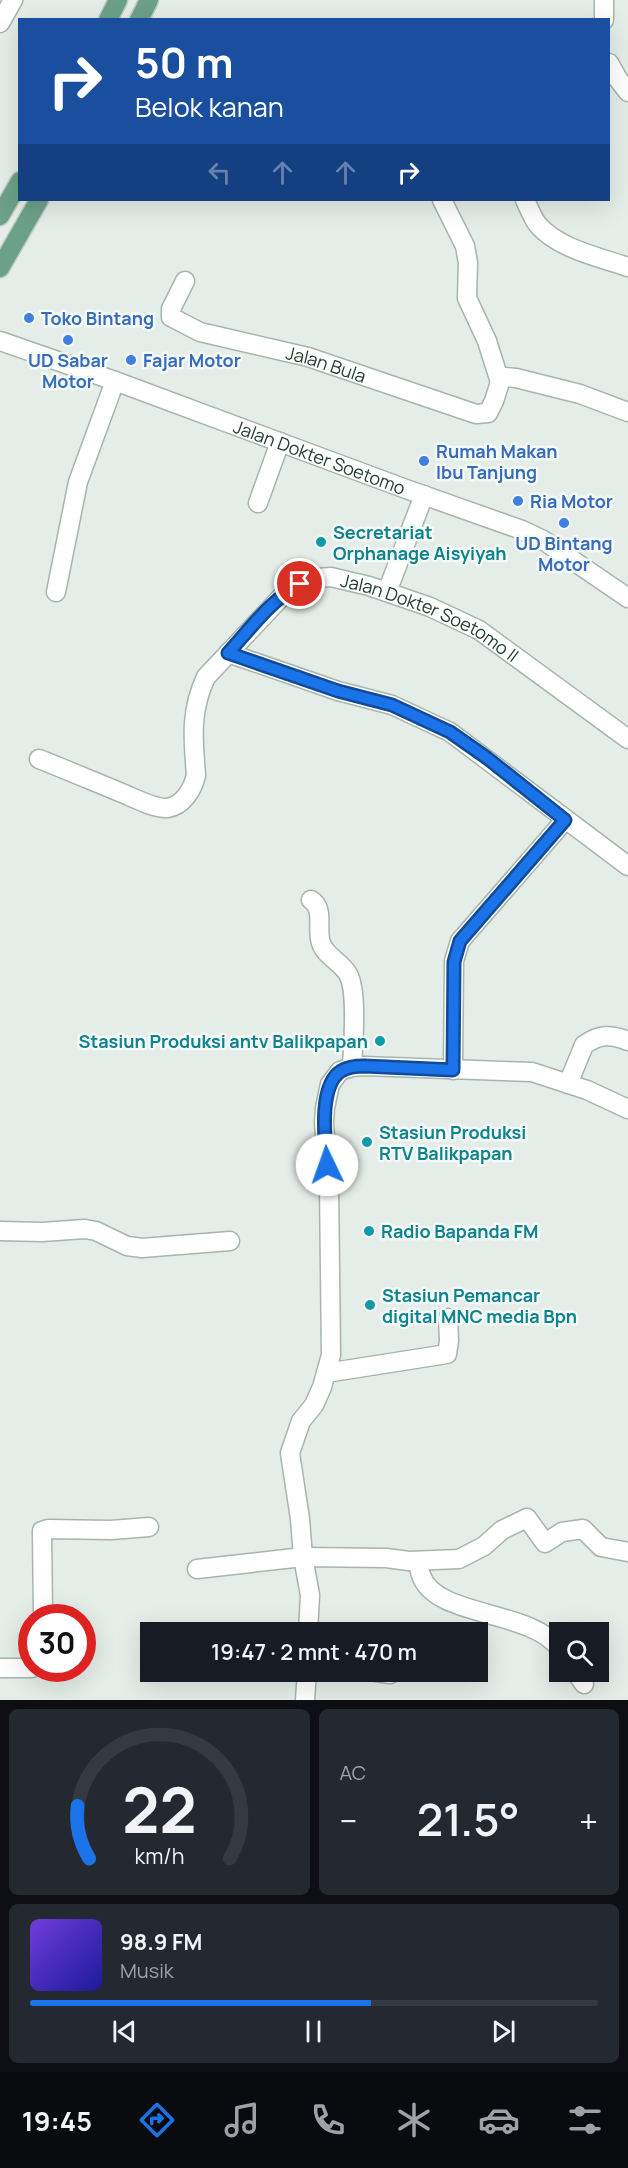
<!DOCTYPE html>
<html lang="id">
<head>
<meta charset="utf-8">
<style>
	body { margin:0; font-family:Manrope,sans-serif; background:#242831; color:#f1f3f6; height:100vh; display:flex; flex-direction:column; font-size:22px; white-space:nowrap }
	* { box-sizing:border-box; margin:0 }
	p { font-size:20px; color:#9ea1a6 }
	.icon { flex:none; width:33px; height:33px; fill:none; stroke:currentColor; stroke-width:2; stroke-linecap:round; stroke-linejoin:round }
	.map { position:relative; height:1700px; overflow:hidden }
	.details { display:flex; flex-direction:column; gap:9px; padding:9px; background:#0d0f14; flex:1 }
	.details>* { flex:none }
	.banner { position:absolute; left:18px; top:18px; width:592px; height:183px; border-radius:0px; box-shadow:0 6px 24px #0002; background:#1a4fa0; color:#fff; overflow:hidden }
	.tools { position:absolute; left:549px; top:1622px; display:grid; gap:12px }
	.tools a { display:grid; place-items:center; width:60px; height:60px; border-radius:0px; background:#171b24; box-shadow:0 6px 24px #0002; font-size:30px }
	.speed { position:absolute; left:18px; top:1604px; display:flex; gap:12px; font-size:30px; font-weight:700; text-align:center }
	.speed>* { display:grid; place-content:center; width:78px; height:78px; border-radius:50%; background:#171b24; box-shadow:0 6px 24px #0002; line-height:1 }
	.speed .limit { border:9px solid #d22; background:#fff; color:#111 }
	.pin { position:absolute; display:grid; place-items:center; width:51px; height:51px; color:#fff; margin:-26px; border:3px solid #fff; border-radius:50%; box-shadow:0 2px 6px #0007 }
	.me { position:absolute; width:66px; margin:-33px; rotate:357deg; stroke-linejoin:round; filter:drop-shadow(0 0 4px #0008) }
	.turn { display:flex; align-items:center; gap:21px; height:126px; padding:0 18px; font-size:27px }
	.turn .icon { width:78px; height:78px; stroke-width:2.5 }
	.turn b { display:block; font-size:42px; line-height:51px }
	.lanes { display:flex; align-items:center; height:57px; padding:0 18px; background:#0003; justify-content:center; gap:30px; direction:ltr }
	.lanes .off { opacity:.35 }
	.big { font-size:45px; font-weight:600; line-height:1.1 }
	.details .widget { flex:1; display:flex; flex-direction:column; justify-content:center; gap:9px; min-width:0; padding:0 21px; border-radius:9px; background:#242831 }
	.details .dial { align-items:center; gap:0 }
	.dial svg { height:156px; overflow:visible; fill:none; stroke:#363941; stroke-width:7; stroke-linecap:round; text-anchor:middle }
	.dial text { fill:#f1f3f6; stroke:none }
	.song { display:flex; align-items:center; gap:18px }
	.cover { width:72px; height:72px; border-radius:9px; background:linear-gradient(135deg,hsl(260 70% 55%),hsl(240 70% 35%)) }
	.played { height:6px; border-radius:3px; background:linear-gradient(90deg,#1a73e8 60%,#363941 60%) }
	.keys { display:flex; justify-content:space-around; direction:ltr }
	.heat { display:flex; justify-content:space-between; align-items:center; font-size:33px; direction:ltr }
	.details .tiles { flex:1; display:grid; gap:9px; grid-template-columns:1fr 1fr }
	.widget:last-child { grid-column:span 2 }
	.trip { position:absolute; left:140px; top:1622px; width:348px; height:60px; border-radius:0px; background:#171b24; box-shadow:0 6px 24px #0002; font-weight:600; line-height:60px; text-align:center }
	.menu { display:flex; height:96px; justify-content:space-around; align-items:center; background:#090b0e; color:#9ea1a6 }
	.menu .icon { width:42px; height:42px }
	.menu .current { color:#1a73e8 }
	.menu b { font-size:27px; color:#f1f3f6 }
	.map>svg:first-child { display:block }
	.lines { fill:none; stroke-linecap:round; stroke-linejoin:round }
	.minor-casing { stroke:#a7b5ad; stroke-width:21 }
	.major-casing { stroke:#c2c9c6; stroke-width:21 }
	.minor { stroke:#fff; stroke-width:18 }
	.major { stroke:#6ba188; stroke-width:18 }
	.route-casing { stroke:#114b97; stroke-width:15 }
	.route { stroke:#1a73e8; stroke-width:10 }
	.shop-dot { fill:#3f7fe0; stroke:#f5faf6; stroke-width:2 }
	.culture-dot { fill:#0f9aa8; stroke:#f5faf6; stroke-width:2 }
	.labels { text-anchor:middle; dominant-baseline:central; stroke-width:5; stroke-linejoin:round; paint-order:stroke }
	.shop-label { font-size:18px; font-weight:bold; fill:#366cbe; stroke:#f5faf6; text-anchor:start }
	.street-label { font-size:18px; fill:#243e32; stroke:#f5faf6 }
	.culture-label { font-size:18px; font-weight:bold; fill:#0d838f; stroke:#f5faf6; text-anchor:start }
</style>
</head>
<body>
<div class="map">
<svg width="628" height="1700" viewBox="0 0 628 1700">
	<rect width="100%" height="100%" fill="#e4ede7"/>
	<g class="lines">
		<defs>
			<g id="minor">
				<polyline points="604,0 604,20"/>
				<polyline points="0,23 13,0"/>
				<polyline points="609,63 618,79 628,92"/>
				<polyline points="442,200 465,246 468,263 467,298 487,341 500,382"/>
				<path d="M525,200C529,208 532,217 538,225C559,249 599,257 628,267"/>
				<path id="s1" d="M185,281L171,309V317L200,332L308,357L476,414L488,413L494,401L500,382"/>
				<path id="s2" d="M0,341L115,381L406,489L522,530L543,540L628,598"/>
				<polyline points="500,382 505,377 516,378 580,394 628,412"/>
				<polyline points="258,503 280,442"/>
				<polyline points="56,592 78,482 115,381"/>
				<polyline points="387,592 424,495"/>
				<polyline points="228,653 338,691 392,705 450,732 628,866"/>
				<path id="s3" d="M39,759C67,770 95,782 122,793C134,798 155,809 167,808C183,806 193,789 196,775C193,738 190,711 206,677L286,592L318,578L331,577L369,586L430,607L479,630L628,739"/>
				<path d="M311,900C325,908 316,929 321,943C325,956 341,962 348,974C358,992 353,1045 352,1067"/>
				<polyline points="453,1070 454,961 460,941 565,820"/>
				<path d="M568,1084L584,1045C599,1034 611,1034 628,1041"/>
				<polyline points="0,1231 42,1232 85,1229 96,1231 127,1246 142,1248 230,1241"/>
				<polyline points="326,1373 447,1354 449,1341 448,1318"/>
				<path d="M419,1562C419,1566 419,1571 421,1575C435,1618 531,1609 560,1649"/>
				<polyline points="197,1569 303,1557 386,1558 409,1561 459,1559 484,1546 502,1530 527,1518 545,1543 562,1532 583,1529 601,1547 628,1552"/>
				<polyline points="43,1617 42,1531 48,1529 111,1530 149,1527"/>
				<polyline points="308,1632 310,1595 303,1557 300,1519 290,1453 301,1421 314,1405 322,1387 331,1355 329,1186 324,1123 325,1108 330,1084 340,1071 352,1067 364,1066 532,1072 587,1090 628,1109"/>
				<polyline points="0,1668 32,1668"/>
				<polyline points="369,1671 390,1674"/>
				<polyline points="575,1671 584,1684"/>
				<polyline points="305,1700 307,1671"/>
			</g>
			<g id="major">
				<polyline points="108,20 118,0"/>
				<polyline points="139,20 149,0"/>
				<polyline points="0,216 20,181"/>
				<polyline points="0,268 39,200"/>
			</g>
		</defs>
		<use href="#minor" class="minor-casing"/>
		<use href="#major" class="major-casing"/>
		<use href="#minor" class="minor"/>
		<use href="#major" class="major"/>
	</g>
	<g class="lines">
		<defs>
			<path id="route" d="M300,584C271,600 251,628 228,653L338,691L392,705L450,732L487,758L565,820L460,941L454,962L453,1070L364,1066C356,1066 348,1067 341,1071C318,1086 325,1140 327,1165"/>
		</defs>
		<use href="#route" class="route-casing"/>
		<use href="#route" class="route"/>
	</g>
	<g class="shop-dot">
		<circle cx="29" cy="318" r="6"/>
		<circle cx="68" cy="340" r="6"/>
		<circle cx="131" cy="360" r="6"/>
		<circle cx="424" cy="461" r="6"/>
		<circle cx="518" cy="501" r="6"/>
		<circle cx="564" cy="523" r="6"/>
	</g>
	<g class="culture-dot">
		<circle cx="321" cy="542" r="6"/>
		<circle cx="380" cy="1041" r="6"/>
		<circle cx="367" cy="1142" r="6"/>
		<circle cx="369" cy="1231" r="6"/>
		<circle cx="370" cy="1305" r="6"/>
	</g>
	<g class="labels">
		<g class="shop-label">
			<text x="41" y="318">Toko Bintang</text>
			<text x="68" y="360" text-anchor="middle">UD Sabar<tspan x="68" dy="21">Motor</tspan></text>
			<text x="143" y="360">Fajar Motor</text>
			<text x="436" y="451">Rumah Makan<tspan x="436" dy="21">Ibu Tanjung</tspan></text>
			<text x="530" y="501">Ria Motor</text>
			<text x="564" y="543" text-anchor="middle">UD Bintang<tspan x="564" dy="21">Motor</tspan></text>
		</g>
		<g class="street-label">
			<text stroke="none"><textPath href="#s1" startOffset="202">Jalan Bula</textPath></text>
			<text stroke="none"><textPath href="#s2" startOffset="340">Jalan Dokter Soetomo</textPath></text>
			<text stroke="none"><textPath href="#s3" startOffset="556">Jalan Dokter Soetomo II</textPath></text>
		</g>
		<g class="culture-label">
			<text x="333" y="532">Secretariat<tspan x="333" dy="21">Orphanage Aisyiyah</tspan></text>
			<text x="368" y="1041" text-anchor="end">Stasiun Produksi antv Balikpapan</text>
			<text x="379" y="1132">Stasiun Produksi<tspan x="379" dy="21">RTV Balikpapan</tspan></text>
			<text x="381" y="1231">Radio Bapanda FM</text>
			<text x="382" y="1295">Stasiun Pemancar<tspan x="382" dy="21">digital MNC media Bpn</tspan></text>
		</g>
	</g>
</svg>
<div class="tools">
<a><svg class="icon" aria-label="search" viewBox="0 0 24 24"><circle cx="10" cy="10" r="6"/><path d="M15 15l6 6"/></svg></a>
</div>
<div class="speed"><div class="limit">30</div></div>
<div class="pin" style="left:300px;top:584px;background:#d93025"><svg class="icon" aria-label="arrive" viewBox="0 0 24 24"><path d="M6 21V4h12l-3 4 3 4H6"/></svg></div>
<svg class="me" style="left:327px;top:1165px" viewBox="-20 -20 40 40"><circle r="19" fill="#fff"/><path d="M0-13L10 11 0 6-10 11z" fill="#1a73e8"/></svg>
<div class="trip">19:47 · 2 mnt · 470 m</div>
<div class="banner">
<div class="turn"><svg class="icon" aria-label="right" viewBox="0 0 24 24"><path d="M7 20v-9h11M14 6l5 5-5 5"/></svg><div><b>50 m</b>Belok kanan</div></div>
<div class="lanes"><svg class="icon off" aria-label="left" viewBox="0 0 24 24"><path d="M17 20v-9H6M10 6l-5 5 5 5"/></svg><svg class="icon off" aria-label="ahead" viewBox="0 0 24 24"><path d="M12 20V5M6 11l6-6 6 6"/></svg><svg class="icon off" aria-label="ahead" viewBox="0 0 24 24"><path d="M12 20V5M6 11l6-6 6 6"/></svg><svg class="icon" aria-label="right" viewBox="0 0 24 24"><path d="M7 20v-9h11M14 6l5 5-5 5"/></svg></div>
</div>
</div>
<section class="details">
<div class="tiles">
<div class="widget dial"><svg viewBox="0 0 100 80">
<path d="M14 69A42 42 0 1 1 86 69"/>
<path d="M14 69A42 42 0 0 1 8 42" stroke="#1a73e8"/>
<text x="50" y="56" font-size="32" font-weight="700">22</text>
<text x="50" y="72" font-size="11">km/h</text>
</svg></div>
<div class="widget"><p>AC</p>
<div class="heat"><a>−</a><b class="big">21.5°</b><a>+</a></div>
</div>
<div class="widget">
<div class="song"><i class="cover"></i><div><b>98.9 FM</b><p>Musik</p></div></div>
<div class="played"></div>
<div class="keys"><svg class="icon" aria-label="previous" viewBox="0 0 24 24"><path d="M18 5L8 12l10 7zM5 5v14"/></svg><svg class="icon" aria-label="pause" viewBox="0 0 24 24"><path d="M8 5v14M16 5v14"/></svg><svg class="icon" aria-label="next" viewBox="0 0 24 24"><path d="M6 5l10 7-10 7zM19 5v14"/></svg></div>
</div>
</div>
</section>
<nav class="menu">
<b>19:45</b>
<svg class="icon current" aria-label="directions" viewBox="0 0 24 24"><path d="M12 3l9 9-9 9-9-9zM9 14v-3h6M13 9l2 2-2 2"/></svg>
<svg class="icon" aria-label="music" viewBox="0 0 24 24"><path d="M9 18V5l10-2v13"/><circle cx="6" cy="18" r="3"/><circle cx="16" cy="16" r="3"/></svg>
<svg class="icon" aria-label="phone" viewBox="0 0 24 24"><path d="M5 4h4l2 5-3 2q2 4 5 5l2-3 5 2v4C11 20 4 13 5 4z"/></svg>
<svg class="icon" aria-label="climate" viewBox="0 0 24 24"><path d="M12 3v18M4 7l16 10M4 17L20 7"/></svg>
<svg class="icon" aria-label="car" viewBox="0 0 24 24"><path d="M5 17H2v-5l4-1 3-4h7l3 4 3 1v5h-3M9 17h6M6 11h13"/><circle cx="7" cy="17" r="2"/><circle cx="17" cy="17" r="2"/></svg>
<svg class="icon" aria-label="filters" viewBox="0 0 24 24"><path d="M4 7h16M4 17h16"/><circle cx="9" cy="7" r="2"/><circle cx="15" cy="17" r="2"/></svg>
</nav>
</body>
</html>
